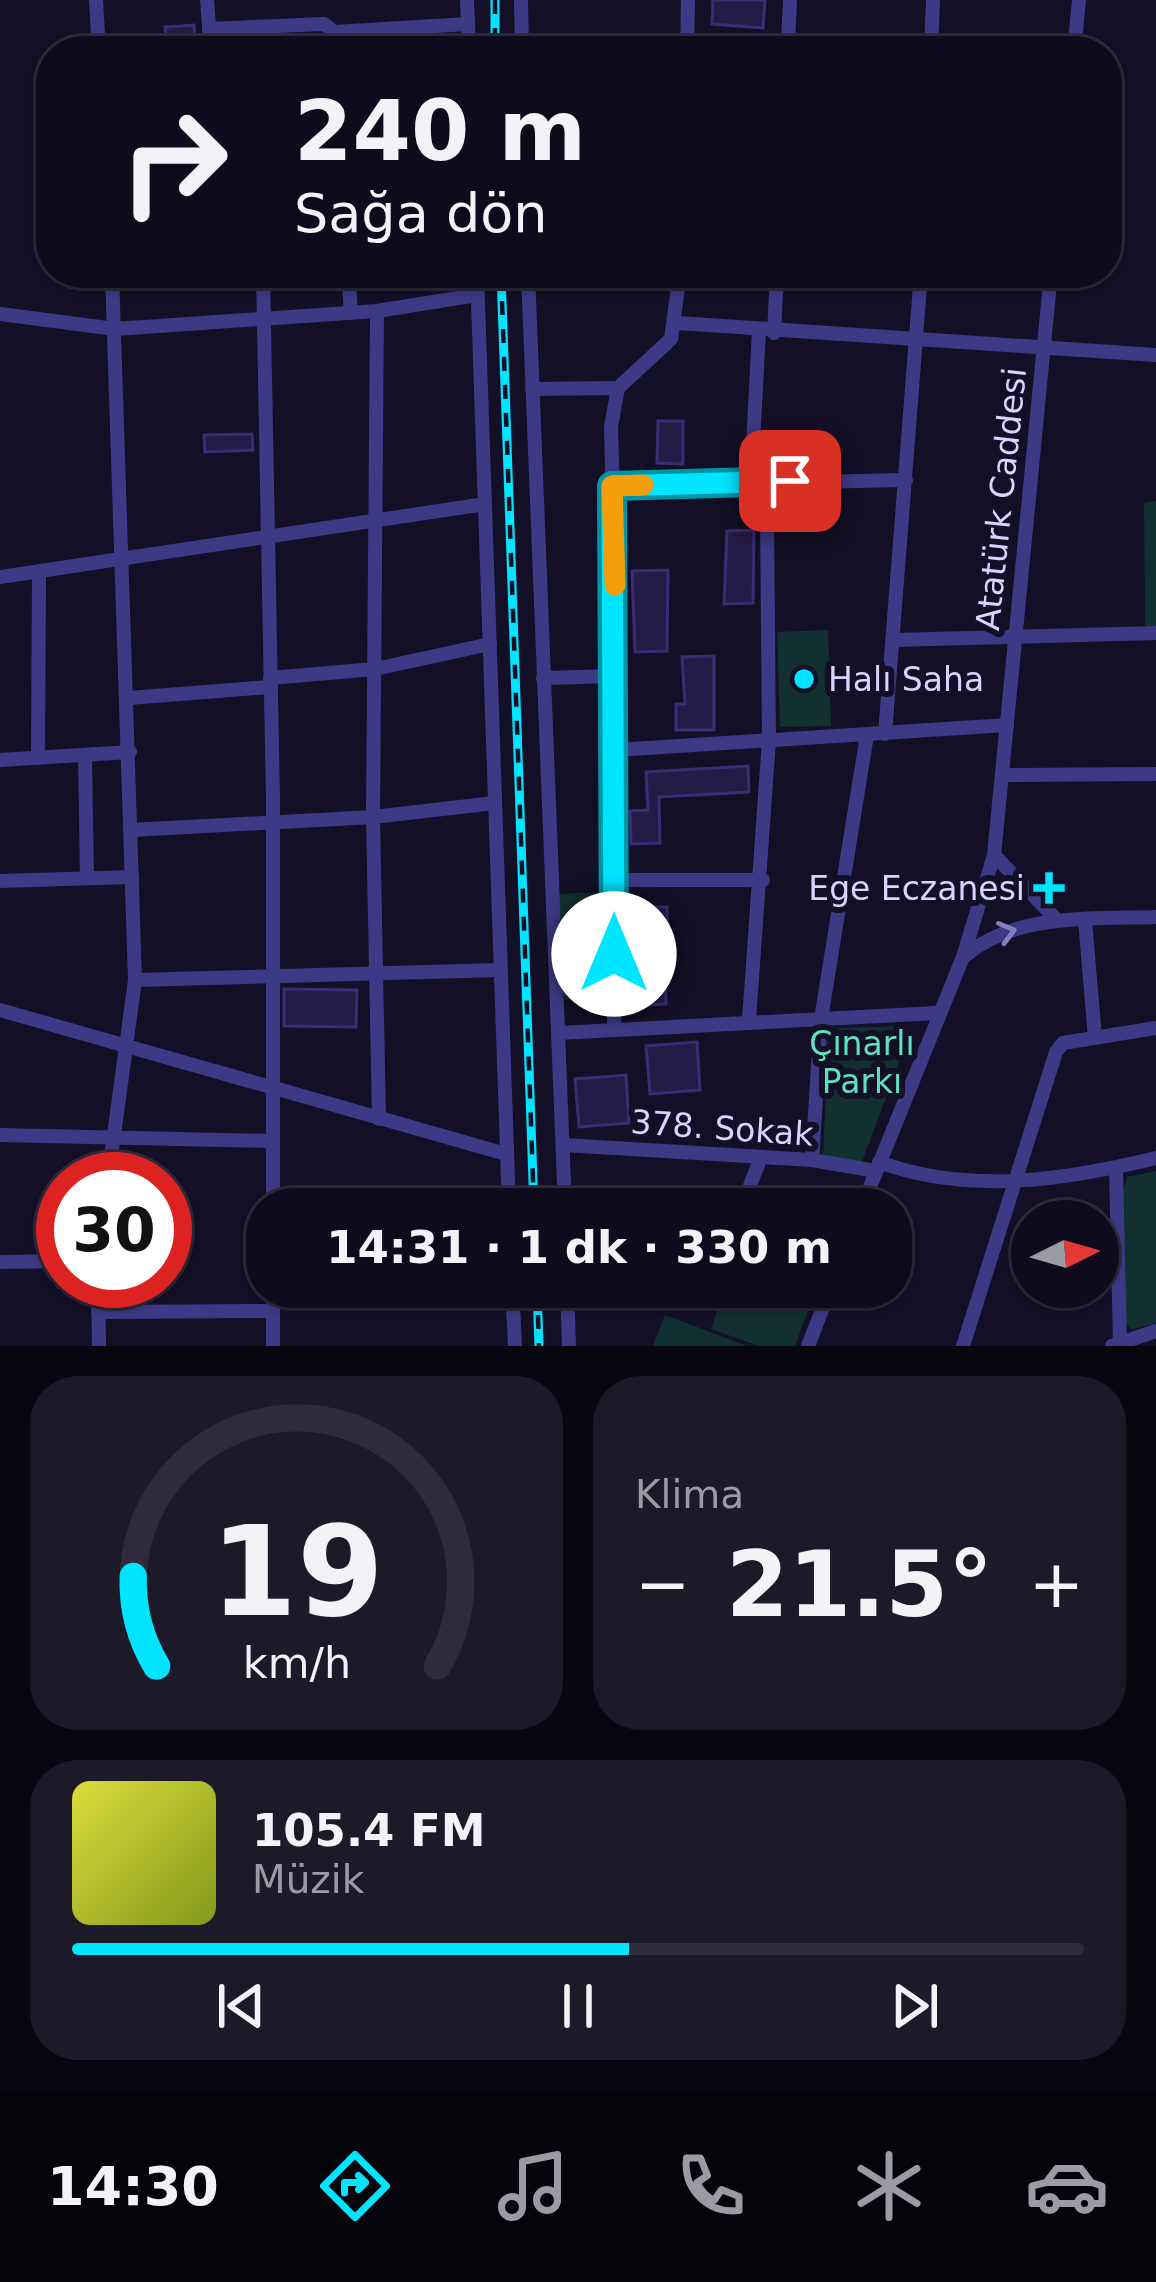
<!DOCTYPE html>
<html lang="tr">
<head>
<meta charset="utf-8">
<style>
	body { margin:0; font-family:"DejaVu Sans",sans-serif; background:#1c1929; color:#f1f3f6; height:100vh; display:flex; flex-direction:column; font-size:45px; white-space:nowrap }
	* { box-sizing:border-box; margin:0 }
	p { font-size:39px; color:#9b9ba3 }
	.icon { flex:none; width:66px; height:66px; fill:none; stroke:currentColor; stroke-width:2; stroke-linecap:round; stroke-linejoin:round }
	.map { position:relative; height:1346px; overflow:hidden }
	.sheet { display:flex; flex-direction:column; gap:30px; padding:30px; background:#08060f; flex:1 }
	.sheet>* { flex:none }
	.banner { position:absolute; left:36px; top:36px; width:1086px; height:252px; border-radius:48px; box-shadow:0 3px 9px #0004,0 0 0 3px #2e2b3b; background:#0e0b1c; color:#f1f3f6; overflow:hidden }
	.needle { width:78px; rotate:85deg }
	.controls { position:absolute; left:1011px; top:1200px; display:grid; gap:24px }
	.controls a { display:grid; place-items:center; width:108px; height:108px; border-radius:50%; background:#0e0b1c; box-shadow:0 3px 9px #0004,0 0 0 3px #2e2b3b; font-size:60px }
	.speed { position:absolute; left:36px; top:1152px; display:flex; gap:24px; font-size:60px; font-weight:700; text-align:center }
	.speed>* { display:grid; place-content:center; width:156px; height:156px; border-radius:50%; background:#0e0b1c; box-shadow:0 3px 9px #0004,0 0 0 3px #2e2b3b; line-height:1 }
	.speed .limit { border:18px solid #d22; background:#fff; color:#111 }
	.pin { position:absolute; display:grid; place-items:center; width:102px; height:102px; color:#fff; margin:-51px; border-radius:24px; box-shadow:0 6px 18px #0006 }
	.me { position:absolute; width:132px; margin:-66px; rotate:0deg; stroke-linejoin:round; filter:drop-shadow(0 0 9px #0008) }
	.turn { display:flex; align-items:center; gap:42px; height:252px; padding:0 60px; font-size:54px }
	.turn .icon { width:156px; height:156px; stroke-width:2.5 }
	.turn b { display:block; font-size:84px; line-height:102px }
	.big { font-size:90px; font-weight:600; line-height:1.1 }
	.sheet .tile { flex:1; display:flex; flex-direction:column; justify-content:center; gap:18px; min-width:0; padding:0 42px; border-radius:48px; background:#1c1929 }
	.sheet .dial { align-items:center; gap:0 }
	.dial svg { height:312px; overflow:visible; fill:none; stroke:#2e2b3b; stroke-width:7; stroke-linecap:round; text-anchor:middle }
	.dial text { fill:#f1f3f6; stroke:none }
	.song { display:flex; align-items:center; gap:36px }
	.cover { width:144px; height:144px; border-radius:18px; background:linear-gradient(135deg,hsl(60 70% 55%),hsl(70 70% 35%)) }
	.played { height:12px; border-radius:6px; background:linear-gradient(90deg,#00e5ff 55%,#2e2b3b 55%) }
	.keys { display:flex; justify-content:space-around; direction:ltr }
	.heat { display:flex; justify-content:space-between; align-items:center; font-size:66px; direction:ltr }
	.sheet .tiles { flex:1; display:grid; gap:30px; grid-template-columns:1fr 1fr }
	.tile:last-child { grid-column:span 2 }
	.trip { position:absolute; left:246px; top:1188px; width:666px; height:120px; border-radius:48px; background:#0e0b1c; box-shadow:0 3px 9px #0004,0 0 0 3px #2e2b3b; font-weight:600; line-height:120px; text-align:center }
	.tab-bar { display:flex; height:192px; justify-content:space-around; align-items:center; background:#06040b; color:#9b9ba3 }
	.tab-bar .icon { width:84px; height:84px }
	.tab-bar .active { color:#00e5ff }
	.tab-bar b { font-size:54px; color:#f1f3f6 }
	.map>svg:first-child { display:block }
	.green { fill:#12302f }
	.building { fill:#241b47; stroke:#3b2d73; stroke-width:3 }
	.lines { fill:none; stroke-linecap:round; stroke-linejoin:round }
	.minor { stroke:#3d3a85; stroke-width:14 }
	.rail-casing { stroke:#00e5ff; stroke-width:9 }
	.rail { stroke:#130f26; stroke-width:4.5; stroke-dasharray:14; stroke-linecap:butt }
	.oneway { stroke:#837fbc }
	.route-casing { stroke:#0095a6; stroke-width:30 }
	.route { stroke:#00e5ff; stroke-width:21 }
	.slow { stroke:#f59e0b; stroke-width:21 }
	.poi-dot { fill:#00e5ff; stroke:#130f26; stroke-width:4.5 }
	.labels { text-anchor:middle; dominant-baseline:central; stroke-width:12; stroke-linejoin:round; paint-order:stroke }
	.street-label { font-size:33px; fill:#d9d4ff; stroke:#130f26 }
	.poi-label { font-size:33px; fill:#d9d4ff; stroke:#130f26; text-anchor:start }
	.park-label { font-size:33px; fill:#5fe0c0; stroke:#130f26 }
</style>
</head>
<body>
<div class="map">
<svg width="1156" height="1346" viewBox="0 0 1156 1346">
	<rect width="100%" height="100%" fill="#130f26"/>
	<g class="green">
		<polygon points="1156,501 1156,626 1145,626 1144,503"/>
		<polygon points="828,630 831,726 780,727 777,632"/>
		<polygon points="604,892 603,998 562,1000 556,894"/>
		<polygon points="901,1026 907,1041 862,1162 823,1159 828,1035 840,1028"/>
		<polygon points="1156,1171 1156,1323 1131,1330 1124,1319 1123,1191 1127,1177"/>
		<polygon points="725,1287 816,1289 795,1346 759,1346 711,1329"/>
		<polygon points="665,1315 747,1346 653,1346"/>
	</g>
	<g class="building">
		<polygon points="713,0 765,0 763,28 712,24"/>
		<polygon points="194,25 196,51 167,51 165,27"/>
		<polygon points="658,421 683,421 683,464 657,463"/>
		<polygon points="252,434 253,450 205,452 204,435"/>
		<polygon points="754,530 753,603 724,604 727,531"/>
		<polygon points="668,570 667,651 635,652 632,571"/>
		<polygon points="714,656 714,730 676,730 676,704 685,704 682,657"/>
		<polygon points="748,766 749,792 659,797 660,843 631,844 630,811 648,810 646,772"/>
		<rect x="632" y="907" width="35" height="35"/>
		<polygon points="665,968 666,1004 628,1006 627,969"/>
		<polygon points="284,989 357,990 356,1027 284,1026"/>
		<polygon points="697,1042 700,1090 650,1094 646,1046"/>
		<polygon points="626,1075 629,1123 579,1127 575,1079"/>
	</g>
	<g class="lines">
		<g class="minor">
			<polyline points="96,0 99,51"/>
			<polyline points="207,0 211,51"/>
			<polyline points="467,0 469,51"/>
			<polyline points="521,0 522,49"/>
			<polyline points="248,27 250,51"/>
			<polyline points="209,29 324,24 334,32 335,51"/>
			<polyline points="334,32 468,24"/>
			<polyline points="521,42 688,41 905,51"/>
			<polyline points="788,44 790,0"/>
			<polyline points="687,51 688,0"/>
			<polyline points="931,51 933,0"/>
			<polyline points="1074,51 1079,0"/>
			<polyline points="263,273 273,800 273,1209"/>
			<polyline points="348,273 351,313"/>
			<polyline points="477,273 509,1209"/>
			<polyline points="528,273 565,1209"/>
			<polyline points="377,311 373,817 379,1119"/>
			<polyline points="0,314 115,329 377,311 477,295"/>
			<polyline points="678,323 1156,355"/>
			<polyline points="774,333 777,273"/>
			<polyline points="532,389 618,388"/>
			<polyline points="612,486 906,480"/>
			<polyline points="0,577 485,504"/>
			<polyline points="893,640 1156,633"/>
			<polyline points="270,678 375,669 490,644"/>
			<polyline points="543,678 616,676"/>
			<polyline points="129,698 270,687"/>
			<polyline points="885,734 921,273"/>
			<polyline points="616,750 1007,725"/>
			<polyline points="85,755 87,878"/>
			<polyline points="38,758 39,574"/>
			<polyline points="0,760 130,752"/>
			<polyline points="1002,775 1156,774"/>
			<polyline points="131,830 373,817 495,803"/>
			<polyline points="994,855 1058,921"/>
			<polyline points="614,880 763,880"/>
			<polyline points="0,881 132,877"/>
			<polyline points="1085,920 1095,1038"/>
			<path d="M966,955C1017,913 1092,919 1156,917"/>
			<polyline points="135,980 500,970"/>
			<polyline points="0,1010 506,1154"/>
			<polyline points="749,1020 769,740 767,517 751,481 759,331"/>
			<polyline points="614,1029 617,645 611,427 618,388 671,339 680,273"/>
			<polyline points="559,1033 936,1013"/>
			<polyline points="0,1135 272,1141"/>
			<polyline points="564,1145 812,1160 876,1171"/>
			<polyline points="812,1160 821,1019 867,735"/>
			<path d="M879,1162C969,1195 1065,1180 1156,1158"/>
			<polyline points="1116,1168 1120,1346"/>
			<polyline points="108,1179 135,980 112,273"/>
			<polyline points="741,1209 761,1157"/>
			<polyline points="861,1209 963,957 994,855 1051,273"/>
			<polyline points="0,1262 63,1261"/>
			<polyline points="98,1281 99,1346"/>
			<polyline points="273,1287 273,1346"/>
			<polyline points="512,1287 515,1346"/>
			<polyline points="567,1287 569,1346"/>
			<polyline points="98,1312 273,1311"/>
			<polyline points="808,1346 831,1287"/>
			<polyline points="963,1346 1056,1052 1063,1043 1156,1028"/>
			<polyline points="1112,1346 1156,1331"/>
		</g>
		<defs>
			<g id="rail">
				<polyline points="495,0 495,51"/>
				<polyline points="501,273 534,1209"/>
				<polyline points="537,1287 539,1346"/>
			</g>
		</defs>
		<use href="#rail" class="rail-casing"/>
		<use href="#rail" class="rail"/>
	</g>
	<defs><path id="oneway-chevron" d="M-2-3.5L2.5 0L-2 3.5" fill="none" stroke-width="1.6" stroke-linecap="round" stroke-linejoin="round" transform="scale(3)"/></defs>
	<use class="oneway" href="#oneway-chevron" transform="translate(1007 932) rotate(-15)"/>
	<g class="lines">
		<defs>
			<polyline id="route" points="614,954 612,486 790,481"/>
		</defs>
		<use href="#route" class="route-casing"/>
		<use href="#route" class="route"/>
		<polyline class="slow" points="615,585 612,486 643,485"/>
	</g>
	<g class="poi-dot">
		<circle cx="804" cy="679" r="12"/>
		<path d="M1043 870h12v12h12v12h-12v12h-12v-12h-12v-12h12z"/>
	</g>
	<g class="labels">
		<g class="street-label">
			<text transform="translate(1001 499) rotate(-84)">Atatürk Caddesi</text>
			<text transform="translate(722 1128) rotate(4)">378. Sokak</text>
		</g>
		<g class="poi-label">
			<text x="828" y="679">Halı Saha</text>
			<text x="1025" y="888" text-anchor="end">Ege Eczanesi</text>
		</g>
		<g class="park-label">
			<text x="862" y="1043">Çınarlı<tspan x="862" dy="38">Parkı</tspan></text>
		</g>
	</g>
</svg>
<div class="controls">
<a><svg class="needle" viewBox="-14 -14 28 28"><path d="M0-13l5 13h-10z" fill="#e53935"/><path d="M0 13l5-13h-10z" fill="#9b9ba3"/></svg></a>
</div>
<div class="speed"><div class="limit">30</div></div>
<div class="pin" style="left:790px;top:481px;background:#d93025"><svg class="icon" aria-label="arrive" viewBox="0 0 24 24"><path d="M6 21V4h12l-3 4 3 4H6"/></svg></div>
<svg class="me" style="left:614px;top:954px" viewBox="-20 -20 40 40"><circle r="19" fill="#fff"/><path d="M0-13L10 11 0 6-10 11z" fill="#00e5ff"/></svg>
<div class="trip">14:31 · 1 dk · 330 m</div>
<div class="banner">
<div class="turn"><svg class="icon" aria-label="right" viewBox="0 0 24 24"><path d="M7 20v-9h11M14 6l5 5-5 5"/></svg><div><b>240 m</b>Sağa dön</div></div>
</div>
</div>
<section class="sheet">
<div class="tiles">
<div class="tile dial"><svg viewBox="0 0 100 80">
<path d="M14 69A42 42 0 1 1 86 69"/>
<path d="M14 69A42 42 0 0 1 8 46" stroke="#00e5ff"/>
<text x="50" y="56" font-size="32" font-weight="700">19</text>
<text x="50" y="72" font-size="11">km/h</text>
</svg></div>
<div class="tile"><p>Klima</p>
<div class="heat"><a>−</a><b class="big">21.5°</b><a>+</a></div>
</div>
<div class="tile">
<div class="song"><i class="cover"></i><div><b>105.4 FM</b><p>Müzik</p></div></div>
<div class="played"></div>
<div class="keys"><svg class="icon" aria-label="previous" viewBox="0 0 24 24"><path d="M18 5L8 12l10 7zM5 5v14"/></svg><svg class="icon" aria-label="pause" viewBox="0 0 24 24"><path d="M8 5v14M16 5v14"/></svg><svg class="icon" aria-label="next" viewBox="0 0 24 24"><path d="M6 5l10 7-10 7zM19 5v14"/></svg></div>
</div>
</div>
</section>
<nav class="tab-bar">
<b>14:30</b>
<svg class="icon active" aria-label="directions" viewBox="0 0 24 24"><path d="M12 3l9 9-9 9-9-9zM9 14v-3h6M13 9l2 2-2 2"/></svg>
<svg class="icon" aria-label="music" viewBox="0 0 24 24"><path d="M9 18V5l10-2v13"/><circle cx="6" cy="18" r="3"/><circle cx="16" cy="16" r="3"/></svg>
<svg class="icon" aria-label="phone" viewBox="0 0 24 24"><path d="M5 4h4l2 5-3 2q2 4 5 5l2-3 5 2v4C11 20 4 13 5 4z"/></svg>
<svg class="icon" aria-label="climate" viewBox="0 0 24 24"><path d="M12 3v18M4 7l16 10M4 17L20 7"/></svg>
<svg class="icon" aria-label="car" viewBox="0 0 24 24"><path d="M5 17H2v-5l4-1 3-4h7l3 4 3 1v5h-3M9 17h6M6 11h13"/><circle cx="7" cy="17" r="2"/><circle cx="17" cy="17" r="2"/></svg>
</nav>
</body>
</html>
